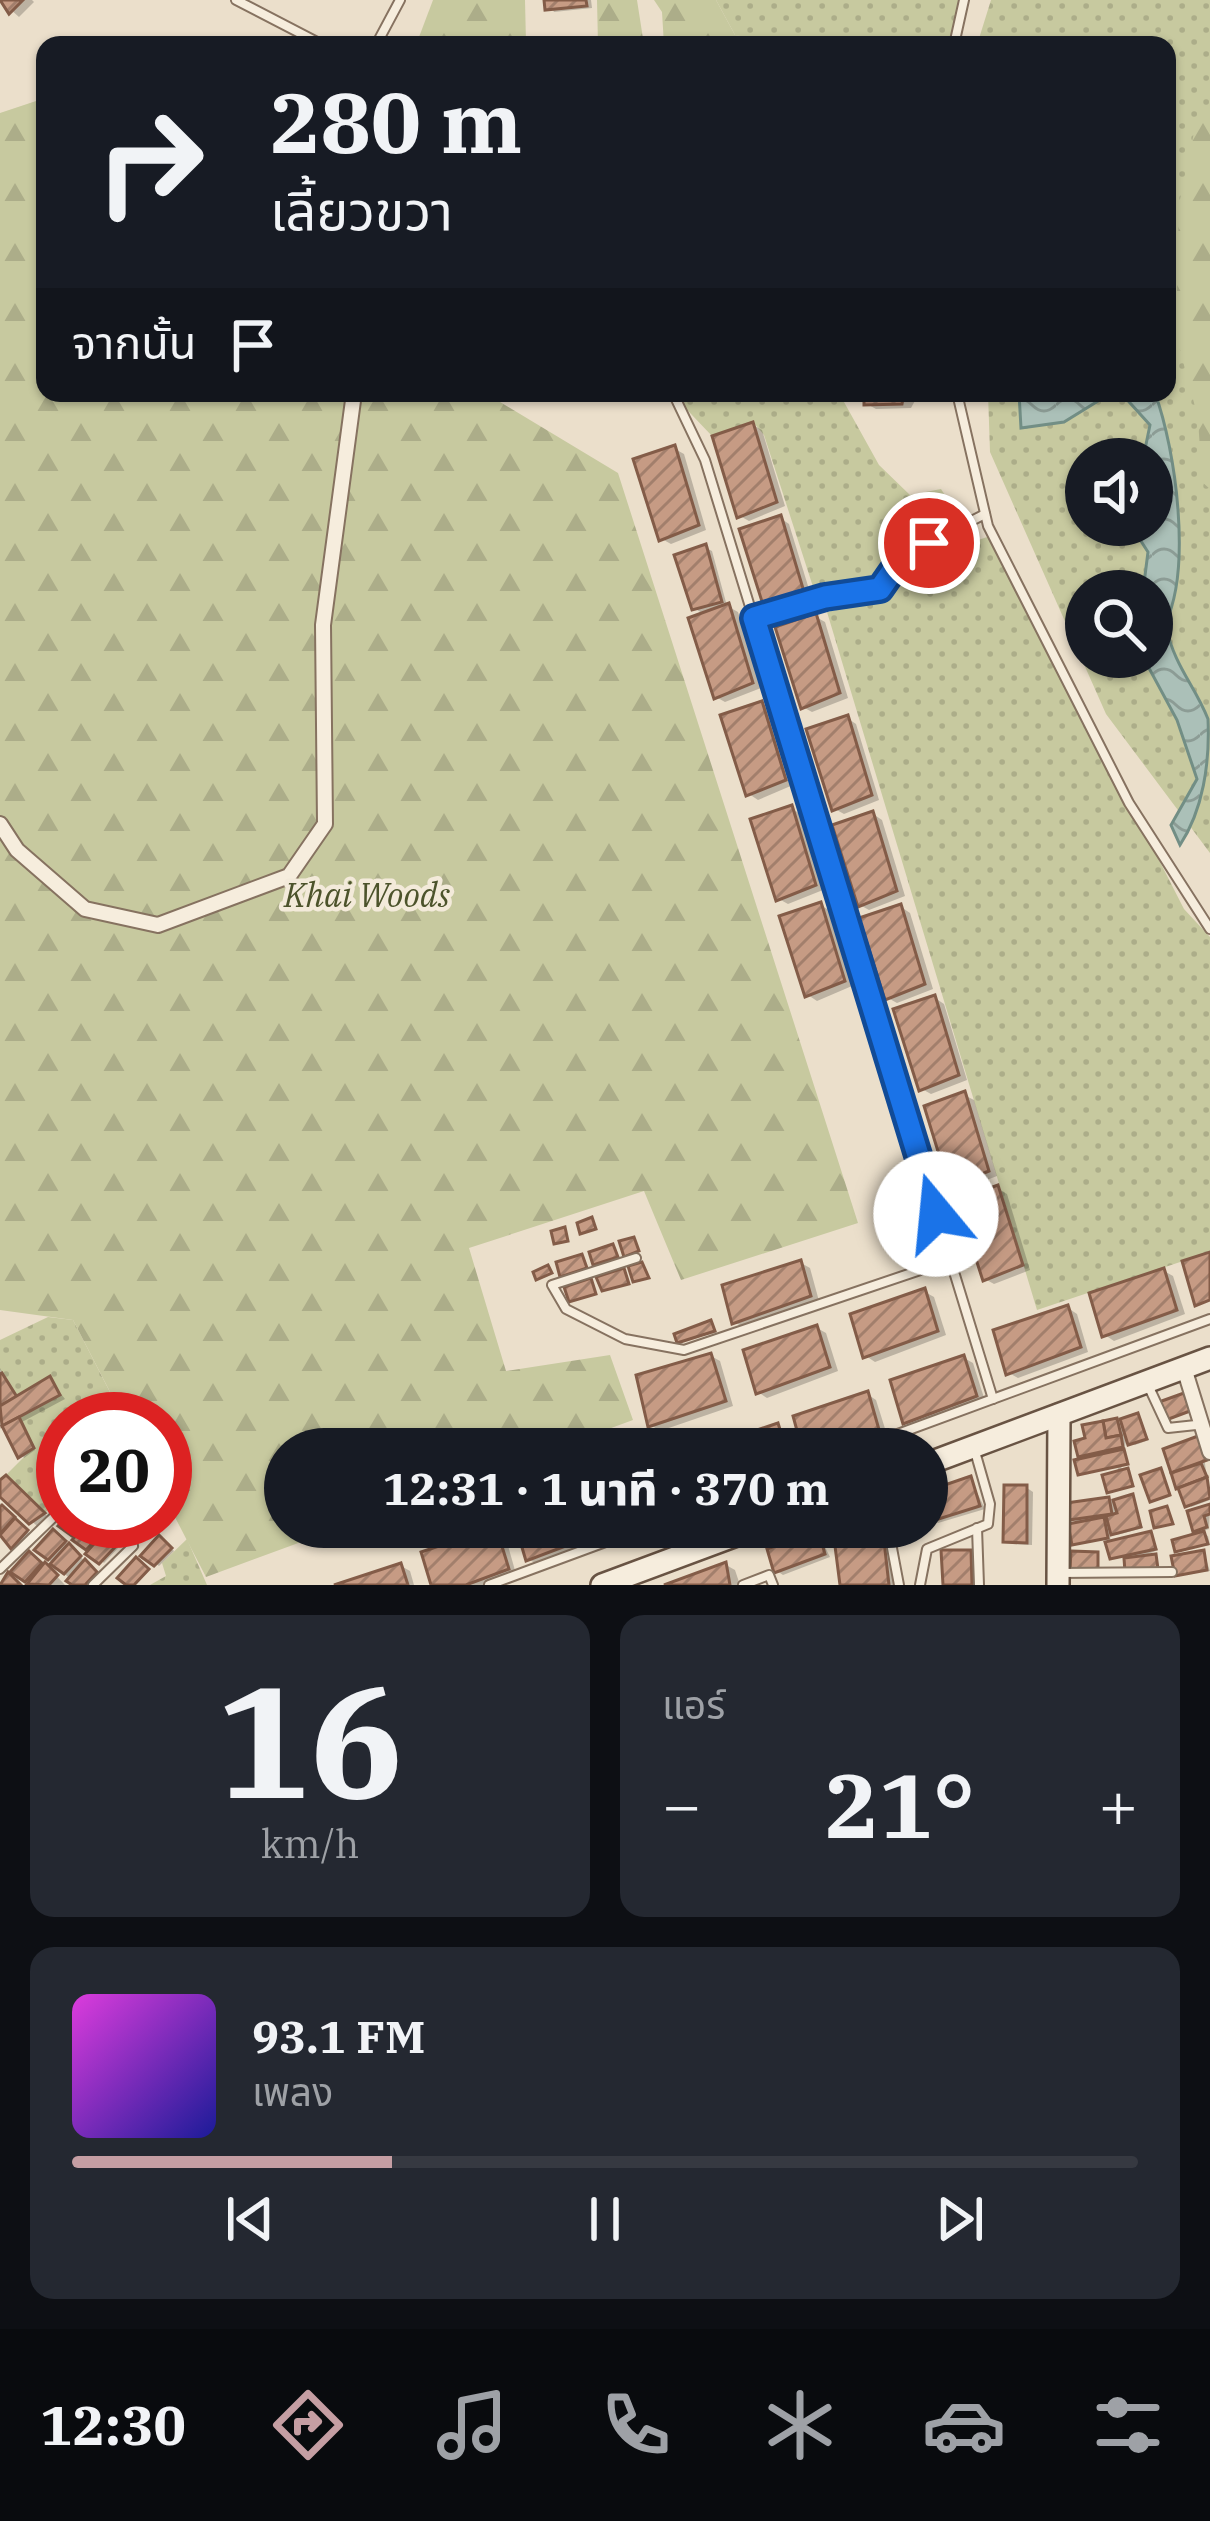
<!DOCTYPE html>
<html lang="th">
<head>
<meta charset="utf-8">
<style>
	body { margin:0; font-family:"IBM Plex Serif","Noto Sans Thai",serif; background:#242831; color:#f1f3f6; height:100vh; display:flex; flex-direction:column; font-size:45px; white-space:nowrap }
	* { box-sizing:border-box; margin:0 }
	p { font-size:39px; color:#9ea1a6 }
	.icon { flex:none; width:66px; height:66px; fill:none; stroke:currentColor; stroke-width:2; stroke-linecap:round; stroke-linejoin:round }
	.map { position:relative; height:1585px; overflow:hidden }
	.details { display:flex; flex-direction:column; gap:30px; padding:30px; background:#0d0f14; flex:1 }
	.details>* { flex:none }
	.hud { position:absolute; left:36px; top:36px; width:1140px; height:366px; border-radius:24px; box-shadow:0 3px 9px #0004; background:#171b24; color:#f1f3f6; overflow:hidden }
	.tools { position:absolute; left:1065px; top:438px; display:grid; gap:24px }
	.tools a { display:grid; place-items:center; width:108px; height:108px; border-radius:50%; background:#171b24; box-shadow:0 3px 9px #0004; font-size:60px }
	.speed { position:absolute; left:36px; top:1392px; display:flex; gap:24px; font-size:60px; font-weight:700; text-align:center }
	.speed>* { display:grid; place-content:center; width:156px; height:156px; border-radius:50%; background:#171b24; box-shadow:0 3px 9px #0004; line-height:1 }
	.speed .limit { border:18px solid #d22; background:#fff; color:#111 }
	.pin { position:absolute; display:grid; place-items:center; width:102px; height:102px; color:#fff; margin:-51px; border:6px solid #fff; border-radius:50%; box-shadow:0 3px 12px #0007 }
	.me { position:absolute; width:132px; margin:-66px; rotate:343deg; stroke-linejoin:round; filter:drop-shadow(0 0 9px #0008) }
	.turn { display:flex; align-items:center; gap:42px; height:252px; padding:0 36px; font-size:54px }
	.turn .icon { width:156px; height:156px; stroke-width:2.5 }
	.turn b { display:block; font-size:84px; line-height:102px }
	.then { display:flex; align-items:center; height:114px; padding:0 36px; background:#0003; gap:24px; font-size:45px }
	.big { font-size:90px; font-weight:800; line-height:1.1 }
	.details .card { flex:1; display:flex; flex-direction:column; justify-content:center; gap:18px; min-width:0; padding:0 42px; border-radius:24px; background:#242831 }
	.details .dial { align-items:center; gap:0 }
	.dial b { font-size:156px; line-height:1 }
	.song { display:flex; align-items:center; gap:36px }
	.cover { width:144px; height:144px; border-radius:18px; background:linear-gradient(135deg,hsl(300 70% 55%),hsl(240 70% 35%)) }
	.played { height:12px; border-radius:6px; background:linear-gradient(90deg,#c59ea3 30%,#363941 30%) }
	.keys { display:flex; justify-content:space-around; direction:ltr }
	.heat { display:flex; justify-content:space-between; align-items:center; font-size:66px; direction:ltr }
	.details .tiles { flex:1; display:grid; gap:30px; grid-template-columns:1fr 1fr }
	.card:last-child { grid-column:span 2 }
	.trip { position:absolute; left:264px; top:1428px; width:684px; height:120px; border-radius:60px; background:#171b24; box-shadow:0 3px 9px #0004; font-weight:800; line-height:120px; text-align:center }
	.menu { display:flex; height:192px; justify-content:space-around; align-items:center; background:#090b0e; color:#9ea1a6 }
	.menu .icon { width:84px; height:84px }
	.menu .current { color:#c59ea3 }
	.menu b { font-size:54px; color:#f1f3f6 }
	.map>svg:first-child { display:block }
	.grass { fill:url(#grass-dots); fill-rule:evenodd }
	.forest { fill:url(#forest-firs) }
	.water { fill:url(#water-waves); stroke:#728e85; stroke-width:3 }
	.shadow { fill:#0003 }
	.building { fill:url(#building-hatch); stroke:#835c48; stroke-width:3 }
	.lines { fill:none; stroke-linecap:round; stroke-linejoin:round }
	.lane-casing { stroke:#867260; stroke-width:12 }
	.street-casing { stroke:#867260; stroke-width:18 }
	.secondary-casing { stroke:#685343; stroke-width:26 }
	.lane { stroke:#f6eddd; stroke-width:8 }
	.street { stroke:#f6eddd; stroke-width:14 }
	.secondary { stroke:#f6eddd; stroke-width:21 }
	.route-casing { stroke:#114b97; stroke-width:30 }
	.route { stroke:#1a73e8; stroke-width:21 }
	.labels { text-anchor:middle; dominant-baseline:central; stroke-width:9; stroke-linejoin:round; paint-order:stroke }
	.park-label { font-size:33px; font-style:italic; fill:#4c532b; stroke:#f3eada }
</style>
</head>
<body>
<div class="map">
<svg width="1210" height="1585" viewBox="0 0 1210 1585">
	<defs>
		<pattern id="grass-dots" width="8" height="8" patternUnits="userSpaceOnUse" patternTransform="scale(3)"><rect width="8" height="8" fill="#c7c99f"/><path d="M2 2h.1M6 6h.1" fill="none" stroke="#acad89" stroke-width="1.8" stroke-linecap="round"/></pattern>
		<pattern id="forest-firs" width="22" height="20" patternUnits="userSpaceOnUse" patternTransform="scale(3)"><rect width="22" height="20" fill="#c7c99f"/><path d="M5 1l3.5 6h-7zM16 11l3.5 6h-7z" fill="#acad89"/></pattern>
		<pattern id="water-waves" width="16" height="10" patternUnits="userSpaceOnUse" patternTransform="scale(3)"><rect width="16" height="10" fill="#abc0b8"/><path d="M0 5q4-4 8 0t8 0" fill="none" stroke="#8c9c95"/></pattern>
		<pattern id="building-hatch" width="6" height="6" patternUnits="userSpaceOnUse" patternTransform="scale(3)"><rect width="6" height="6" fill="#c69b84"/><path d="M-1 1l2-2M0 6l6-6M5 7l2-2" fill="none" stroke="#a27f6c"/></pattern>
	</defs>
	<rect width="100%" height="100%" fill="#ebdfcb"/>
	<g class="grass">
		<polygon points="716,0 964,0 954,45 790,45 735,35"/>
		<path d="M991,0H1210V853L1106,714L990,452L988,393H1167V45H977ZM1086,459H1152V525H1086ZM1086,591H1152V657H1086Z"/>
		<polygon points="671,393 839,393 879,465 910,495 941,489 959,517 902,552 874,585 815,593 764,435 753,422 712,436"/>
		<polygon points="993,535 1184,909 1210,937 1210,1252 1037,1310 827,612 886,599 913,562"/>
		<polygon points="48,1317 73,1320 113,1398 77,1419 63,1419 63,1427 52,1434 63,1458 63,1492 45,1513 6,1475 33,1448 19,1417 60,1395 50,1377 17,1397 0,1369 0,1340"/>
		<polygon points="187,1539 207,1585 150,1585 166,1576 162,1563"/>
	</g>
	<g class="forest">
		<polygon points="433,0 525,0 526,43 416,45"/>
		<polygon points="597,0 637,0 644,45 598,45"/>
		<polygon points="654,0 716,0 735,35 806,45 664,45 662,12"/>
		<polygon points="45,98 45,393 485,393 618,473 858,1223 681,1280 644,1191 469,1248 506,1371 610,1355 633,1420 554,1449 285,1449 285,1527 342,1527 206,1577 165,1498 165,1419 124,1419 73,1320 0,1310 0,113"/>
		<polygon points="1197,118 1210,122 1210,489 1202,482 1198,418 1176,335 1179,204"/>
	</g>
	<g class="water">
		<polygon points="1019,393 1111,393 1064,422 1021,428"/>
		<path d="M1121,393H1155C1176,451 1192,569 1165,624C1176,670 1193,682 1208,719C1210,763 1203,810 1180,845L1171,825L1197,779L1177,720L1143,657H1152V591H1143L1148,552L1132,527L1152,525V459H1143L1150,425Z"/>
	</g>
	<g class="shadow">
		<polygon points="0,0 32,0 34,2 19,17"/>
		<polygon points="547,0 591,0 592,8 554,12"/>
		<polygon points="866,393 917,393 917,397 911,408 876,409 867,404"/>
		<polygon points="753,425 762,430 785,506 749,521 740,516"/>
		<polygon points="675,449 684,454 706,530 671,544 662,539"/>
		<polygon points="780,518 789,524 812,599 777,614 768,609"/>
		<polygon points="706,548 712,551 727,606 738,612 761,688 725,702 716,697 705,615 694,608"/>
		<polygon points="816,617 825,622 848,698 812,712 803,707"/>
		<polygon points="761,704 770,709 793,785 758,800 749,794"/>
		<polygon points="847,718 856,724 879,800 844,814 835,809"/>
		<polygon points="791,808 800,814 823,890 788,904 779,899"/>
		<polygon points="873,814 882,820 905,896 869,910 860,905"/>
		<polygon points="820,905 829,910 852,986 817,1001 808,995"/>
		<polygon points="901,907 910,913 933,989 897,1003 888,998"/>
		<polygon points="935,998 944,1004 967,1080 931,1094 922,1089"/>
		<polygon points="964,1095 974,1100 997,1176 961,1190 952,1185"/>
		<polygon points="998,1189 1007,1194 1030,1270 994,1284 985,1279"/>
		<polygon points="801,1263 810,1268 819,1301 743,1327 734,1322"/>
		<polygon points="1164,1271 1173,1276 1185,1314 1114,1341 1105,1335"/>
		<polygon points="925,1292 934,1297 946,1335 875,1362 866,1356"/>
		<polygon points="1068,1308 1077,1314 1088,1352 1018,1378 1009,1373"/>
		<polygon points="711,1324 717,1333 679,1341"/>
		<polygon points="817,1328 826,1333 838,1371 767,1398 758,1392"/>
		<polygon points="711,1356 720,1361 733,1406 660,1431 651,1425"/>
		<polygon points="964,1358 973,1363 985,1401 914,1428 905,1422"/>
		<polygon points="0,1368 18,1399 50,1380 65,1399 22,1422 35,1450 24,1458 0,1415"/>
		<polygon points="867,1394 876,1400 888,1438 859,1449 805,1449"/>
		<polygon points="1138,1416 1149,1440 1135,1445 1126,1441 1121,1467 1135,1487 1110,1491 1118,1468 1080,1473 1088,1460 1080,1455 1117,1421 1125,1426"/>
		<polygon points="777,1426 786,1431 792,1449 708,1449"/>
		<polygon points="1202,1442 1210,1500 1191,1507 1167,1451"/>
		<polygon points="971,1480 985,1509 938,1523 931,1520 927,1494"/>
		<polygon points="13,1482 49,1518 37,1526 0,1492 0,1484"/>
		<polygon points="1027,1488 1033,1492 1032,1545 1013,1544 1006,1541"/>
		<polygon points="1132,1498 1143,1528 1117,1535 1109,1530 1111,1543 1151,1534 1158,1550 1134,1560 1155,1557 1160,1570 1128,1571 1126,1557 1112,1557 1108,1540 1075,1543 1083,1524 1071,1518 1108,1500"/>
		<polygon points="0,1503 30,1534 16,1549 0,1536"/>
		<polygon points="1210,1507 1209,1529 1200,1532 1208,1536 1210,1545 1178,1550 1203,1534 1196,1530 1190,1513"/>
		<polygon points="66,1521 92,1521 118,1548 104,1563 63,1525"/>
		<polygon points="519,1527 605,1527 608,1538 537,1564 528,1559"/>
		<polygon points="496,1530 505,1535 516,1574 486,1585 434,1585"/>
		<polygon points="818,1533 830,1557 783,1575 777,1571"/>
		<polygon points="57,1534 99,1575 90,1585 77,1585 38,1550"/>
		<polygon points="163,1541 174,1551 159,1566 145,1556"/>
		<polygon points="883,1544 890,1548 894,1585 843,1585"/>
		<polygon points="970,1553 977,1556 977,1585 946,1585"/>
		<polygon points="1204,1553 1210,1571 1177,1574"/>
		<polygon points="33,1556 49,1568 65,1585 34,1585 15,1571"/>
		<polygon points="726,1565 735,1570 740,1585 672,1585"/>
		<polygon points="401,1566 410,1571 414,1585 343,1585"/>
	</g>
	<g class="building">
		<polygon points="0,0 23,0 9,14"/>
		<polygon points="544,0 586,0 587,6 545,10"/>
		<polygon points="864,393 908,393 908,394 904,393 902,404 864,405"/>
		<polygon points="753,422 777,502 737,518 712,436"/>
		<polygon points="675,445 699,525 659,541 633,459"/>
		<polygon points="781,515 805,595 765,611 739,529"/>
		<polygon points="706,544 722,602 692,610 674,555"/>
		<polygon points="729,603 753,683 714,699 688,618"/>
		<polygon points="816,613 840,693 801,709 775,627"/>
		<polygon points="762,701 786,780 746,796 720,715"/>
		<polygon points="848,715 872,795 832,811 806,729"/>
		<polygon points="792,805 816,885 776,901 750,819"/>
		<polygon points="873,811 897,891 858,907 832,825"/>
		<polygon points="821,902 845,981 805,997 779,916"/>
		<polygon points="901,904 925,984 885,1000 859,918"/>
		<polygon points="935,995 959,1075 919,1091 893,1009"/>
		<polygon points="965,1091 989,1171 949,1187 924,1106"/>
		<polygon points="998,1185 1023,1265 983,1281 957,1200"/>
		<polygon points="592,1217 596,1229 580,1234 577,1223"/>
		<polygon points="565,1227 568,1241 554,1244 551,1231"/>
		<polygon points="634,1237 639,1251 624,1257 619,1241"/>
		<polygon points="613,1244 618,1257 593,1265 589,1252"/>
		<polygon points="1210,1252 1210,1300 1195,1306 1182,1261"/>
		<polygon points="582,1254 587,1268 560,1277 556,1262"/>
		<polygon points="801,1260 811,1296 732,1324 722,1285"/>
		<polygon points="642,1262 649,1278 633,1282 628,1266"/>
		<polygon points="548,1265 552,1273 536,1280 533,1272"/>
		<polygon points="624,1268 629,1284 602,1291 596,1277"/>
		<polygon points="1164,1268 1177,1310 1102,1337 1089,1293"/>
		<polygon points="591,1278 596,1294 569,1302 564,1287"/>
		<polygon points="925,1288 938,1331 863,1358 850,1314"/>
		<polygon points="1068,1305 1081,1347 1006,1375 993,1330"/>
		<polygon points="711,1320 715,1331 677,1343 674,1334"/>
		<polygon points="817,1325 830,1367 756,1394 743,1350"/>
		<polygon points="711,1353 726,1401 648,1427 636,1375"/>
		<polygon points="964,1355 977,1396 903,1424 890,1380"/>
		<polygon points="2,1373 17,1397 0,1406 0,1374"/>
		<polygon points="50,1376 60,1395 2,1426 0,1406"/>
		<polygon points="868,1391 880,1433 838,1449 802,1449 793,1416"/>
		<polygon points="1184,1393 1190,1411 1166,1420 1159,1402"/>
		<polygon points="1138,1413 1147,1439 1128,1445 1120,1419"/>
		<polygon points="19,1417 34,1448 18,1458 2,1426"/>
		<polygon points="1117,1418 1121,1435 1106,1438 1103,1421"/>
		<polygon points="1103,1421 1106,1438 1121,1435 1123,1447 1078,1457 1074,1441 1085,1438 1082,1425"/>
		<polygon points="778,1423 786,1449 703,1449 703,1448"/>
		<polygon points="1198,1436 1207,1460 1171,1473 1163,1449"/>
		<polygon points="1124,1449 1128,1464 1078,1475 1074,1460"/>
		<polygon points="1201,1463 1207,1477 1176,1489 1171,1473"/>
		<polygon points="1128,1468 1133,1486 1107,1493 1102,1475"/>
		<polygon points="1161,1468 1170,1495 1150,1502 1140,1475"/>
		<polygon points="6,1475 45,1513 29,1524 0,1497 0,1480"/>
		<polygon points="971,1476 980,1506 929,1522 927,1491"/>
		<polygon points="1207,1477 1210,1498 1185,1507 1178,1488"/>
		<polygon points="1004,1485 1027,1485 1027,1543 1003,1542"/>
		<polygon points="1133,1494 1141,1527 1111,1535 1106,1516 1117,1513 1113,1500"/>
		<polygon points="1109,1497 1112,1514 1069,1520 1066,1503"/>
		<polygon points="1210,1504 1210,1514 1204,1516 1207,1527 1193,1532 1187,1511"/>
		<polygon points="2,1505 15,1517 0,1534 0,1507"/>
		<polygon points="1167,1506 1173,1524 1154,1528 1150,1511"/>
		<polygon points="1104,1517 1108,1538 1072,1545 1068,1524"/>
		<polygon points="15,1518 28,1530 11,1549 0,1535"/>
		<polygon points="63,1520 63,1521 86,1521 72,1536 58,1526"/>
		<polygon points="89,1521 104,1531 86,1550 72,1540"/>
		<polygon points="496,1527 509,1569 466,1585 431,1585 421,1552"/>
		<polygon points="516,1527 599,1527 600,1533 526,1561"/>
		<polygon points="53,1529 66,1541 48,1560 34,1550"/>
		<polygon points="818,1530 825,1554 774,1573 767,1549"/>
		<polygon points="1151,1531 1156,1549 1110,1559 1105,1542"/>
		<polygon points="1204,1531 1208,1544 1175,1552 1172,1540"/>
		<polygon points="104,1532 117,1545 99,1564 85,1554"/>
		<polygon points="159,1535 172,1548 154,1566 140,1556"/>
		<polygon points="884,1541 889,1585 840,1585 835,1546"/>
		<polygon points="69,1543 81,1556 64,1574 50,1564"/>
		<polygon points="941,1550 971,1550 972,1585 943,1585"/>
		<polygon points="1204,1550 1207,1570 1175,1576 1171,1556"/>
		<polygon points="29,1551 42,1563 25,1582 10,1572"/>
		<polygon points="1071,1551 1098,1552 1098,1571 1070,1570"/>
		<polygon points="1156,1554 1158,1569 1125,1572 1124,1558"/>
		<polygon points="136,1557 149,1569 134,1585 126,1585 117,1578"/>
		<polygon points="85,1559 97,1572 85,1585 72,1585 66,1581"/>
		<polygon points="45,1562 58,1575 49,1585 27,1584"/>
		<polygon points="726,1562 730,1585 664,1585"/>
		<polygon points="401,1563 408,1585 334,1585"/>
		<polygon points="8,1572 21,1585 0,1585"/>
	</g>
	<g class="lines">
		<defs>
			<g id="lane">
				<polyline points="236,0 323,45"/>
				<polyline points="376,45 400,0"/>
				<polyline points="954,45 964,0"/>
				<polyline points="673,393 705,460 993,1399"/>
				<polyline points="957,393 988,526 1129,803 1210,929"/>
				<polyline points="754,618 825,597 880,589 903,556 985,514"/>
				<polyline points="636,1258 552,1285 566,1309 625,1339 684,1350 950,1260"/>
				<polyline points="1147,1383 1168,1428 1196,1425"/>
				<polyline points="857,1449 1210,1319"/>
				<polyline points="888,1527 899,1585"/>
				<polyline points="977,1528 979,1585"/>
				<polyline points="0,1569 63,1508"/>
				<polyline points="1059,1573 1172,1572"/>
				<polyline points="93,1585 133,1546 117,1521"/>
				<polyline points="489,1585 646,1527"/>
				<polyline points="743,1585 769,1575 773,1585"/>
				<polyline points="920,1585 927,1549 988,1524 990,1504 974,1448"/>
			</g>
			<g id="street">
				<polyline points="0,824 17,850 85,909 158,925 289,876 325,824 323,625 354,393"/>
				<polyline points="1184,1368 1210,1452"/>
			</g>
			<g id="secondary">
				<polyline points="927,1464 1210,1358"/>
				<polyline points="602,1585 758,1527"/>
				<polyline points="1058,1585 1059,1415"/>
			</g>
		</defs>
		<use href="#lane" class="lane-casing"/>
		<use href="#street" class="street-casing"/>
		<use href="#secondary" class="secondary-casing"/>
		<use href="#lane" class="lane"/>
		<use href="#street" class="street"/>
		<use href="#secondary" class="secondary"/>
	</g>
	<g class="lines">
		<defs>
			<polyline id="route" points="929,543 903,556 880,589 825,597 754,618 936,1214"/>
		</defs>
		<use href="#route" class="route-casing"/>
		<use href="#route" class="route"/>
	</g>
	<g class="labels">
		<g class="park-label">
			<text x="367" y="894">Khai Woods</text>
		</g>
	</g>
</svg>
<div class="tools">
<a><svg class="icon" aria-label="sound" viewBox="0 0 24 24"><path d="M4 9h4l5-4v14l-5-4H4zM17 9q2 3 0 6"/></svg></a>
<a><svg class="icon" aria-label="search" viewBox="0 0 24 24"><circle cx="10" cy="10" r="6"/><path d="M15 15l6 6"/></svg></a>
</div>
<div class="speed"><div class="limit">20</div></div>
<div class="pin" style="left:929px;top:543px;background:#d93025"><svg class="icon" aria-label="arrive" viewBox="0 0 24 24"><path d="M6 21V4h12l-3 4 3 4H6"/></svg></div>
<svg class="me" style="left:936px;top:1214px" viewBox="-20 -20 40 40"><circle r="19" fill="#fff"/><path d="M0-13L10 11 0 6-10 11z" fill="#1a73e8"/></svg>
<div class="trip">12:31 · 1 นาที · 370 m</div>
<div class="hud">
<div class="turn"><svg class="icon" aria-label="right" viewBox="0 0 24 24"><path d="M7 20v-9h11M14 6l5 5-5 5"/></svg><div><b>280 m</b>เลี้ยวขวา</div></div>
<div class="then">จากนั้น<svg class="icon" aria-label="arrive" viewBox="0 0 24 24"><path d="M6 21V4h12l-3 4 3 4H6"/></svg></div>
</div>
</div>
<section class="details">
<div class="tiles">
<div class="card dial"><b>16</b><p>km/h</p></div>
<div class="card"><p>แอร์</p>
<div class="heat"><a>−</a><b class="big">21°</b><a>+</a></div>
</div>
<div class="card">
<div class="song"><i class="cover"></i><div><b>93.1 FM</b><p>เพลง</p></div></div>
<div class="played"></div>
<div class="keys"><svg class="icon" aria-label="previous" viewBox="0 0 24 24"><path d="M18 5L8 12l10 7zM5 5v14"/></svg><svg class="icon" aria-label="pause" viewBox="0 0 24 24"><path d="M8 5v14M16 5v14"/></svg><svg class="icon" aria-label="next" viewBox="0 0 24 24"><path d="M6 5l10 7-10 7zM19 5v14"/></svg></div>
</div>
</div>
</section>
<nav class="menu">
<b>12:30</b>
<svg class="icon current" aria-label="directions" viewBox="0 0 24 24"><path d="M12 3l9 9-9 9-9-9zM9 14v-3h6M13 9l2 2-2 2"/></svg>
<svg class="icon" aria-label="music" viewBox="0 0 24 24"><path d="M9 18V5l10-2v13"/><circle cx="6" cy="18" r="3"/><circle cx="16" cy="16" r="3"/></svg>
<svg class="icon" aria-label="phone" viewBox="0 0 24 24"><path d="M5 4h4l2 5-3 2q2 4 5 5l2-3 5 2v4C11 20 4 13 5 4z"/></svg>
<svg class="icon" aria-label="climate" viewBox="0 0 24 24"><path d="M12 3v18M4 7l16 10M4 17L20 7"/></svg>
<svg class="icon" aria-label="car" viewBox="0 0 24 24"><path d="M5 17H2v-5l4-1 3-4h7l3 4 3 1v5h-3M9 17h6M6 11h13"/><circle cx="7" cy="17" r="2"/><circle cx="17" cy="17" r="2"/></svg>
<svg class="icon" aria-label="filters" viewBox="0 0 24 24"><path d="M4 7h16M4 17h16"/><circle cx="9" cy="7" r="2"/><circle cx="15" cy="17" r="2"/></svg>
</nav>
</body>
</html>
